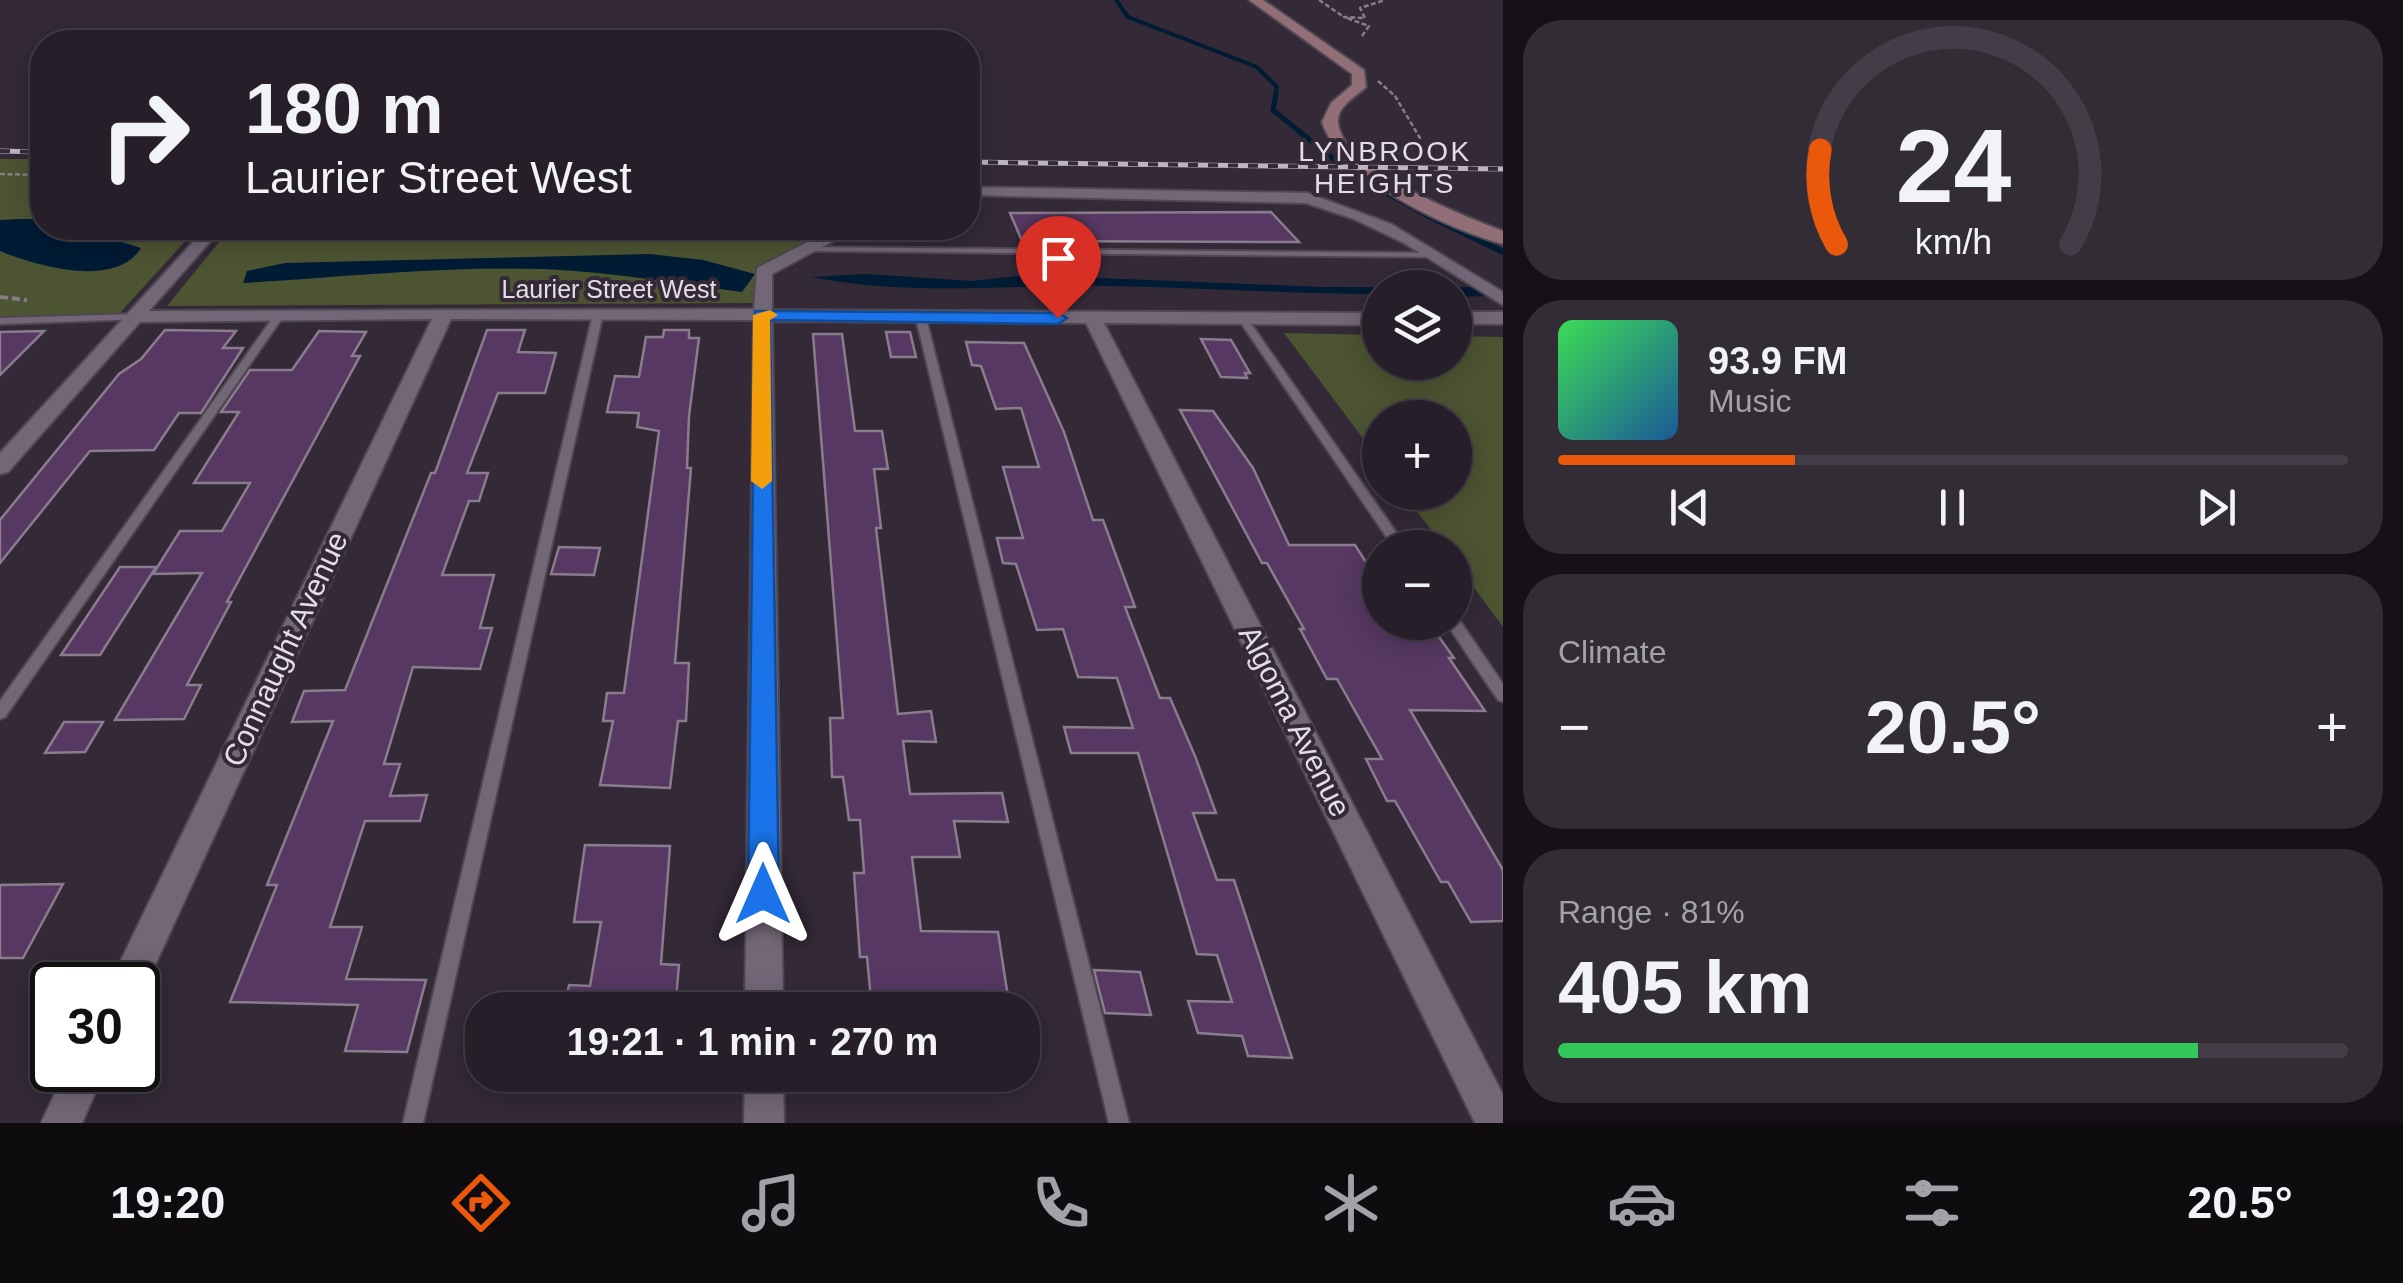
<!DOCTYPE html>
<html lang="en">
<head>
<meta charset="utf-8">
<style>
	body { margin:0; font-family:Helvetica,sans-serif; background:#322c35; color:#f1f3f6; height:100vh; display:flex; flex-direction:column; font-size:38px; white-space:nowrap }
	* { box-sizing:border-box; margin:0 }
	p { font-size:32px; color:#a4a2a8 }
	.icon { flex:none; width:55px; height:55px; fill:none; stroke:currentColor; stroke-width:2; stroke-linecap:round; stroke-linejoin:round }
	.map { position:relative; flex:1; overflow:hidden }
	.drawer { display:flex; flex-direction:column; gap:20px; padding:20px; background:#151117; width:900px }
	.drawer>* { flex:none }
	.top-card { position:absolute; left:30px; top:30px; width:950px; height:210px; border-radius:40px; box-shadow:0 5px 25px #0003,0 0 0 2px #423d46; background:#261f29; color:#f1f3f6; overflow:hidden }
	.tools { position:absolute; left:1362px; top:270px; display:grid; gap:20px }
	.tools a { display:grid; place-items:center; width:110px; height:110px; border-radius:50%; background:#261f29; box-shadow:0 5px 25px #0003,0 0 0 2px #423d46; font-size:50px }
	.speed { position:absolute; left:30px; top:962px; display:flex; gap:20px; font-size:50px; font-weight:700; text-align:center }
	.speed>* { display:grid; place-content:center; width:130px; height:130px; border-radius:50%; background:#261f29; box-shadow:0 5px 25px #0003,0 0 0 2px #423d46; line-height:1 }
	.speed .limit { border:5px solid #111; border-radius:15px; background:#fff; color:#111 }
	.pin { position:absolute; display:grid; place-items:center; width:85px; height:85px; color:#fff; margin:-102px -42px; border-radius:50% 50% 50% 0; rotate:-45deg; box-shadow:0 0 10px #0007 }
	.pin .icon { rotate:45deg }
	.me { position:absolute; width:110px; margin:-55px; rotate:0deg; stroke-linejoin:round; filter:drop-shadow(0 0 8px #0008) }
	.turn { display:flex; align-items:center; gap:35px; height:210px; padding:0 50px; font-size:45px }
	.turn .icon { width:130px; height:130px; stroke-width:2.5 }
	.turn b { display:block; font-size:70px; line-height:85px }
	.big { font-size:75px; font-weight:600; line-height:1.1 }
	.drawer .tile { flex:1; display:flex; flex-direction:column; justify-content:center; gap:15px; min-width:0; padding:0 35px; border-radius:40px; background:#322c35 }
	.drawer .dial { align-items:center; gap:0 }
	.dial svg { height:260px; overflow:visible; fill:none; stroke:#423d46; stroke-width:7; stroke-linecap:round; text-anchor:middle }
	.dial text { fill:#f1f3f6; stroke:none }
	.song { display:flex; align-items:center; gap:30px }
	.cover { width:120px; height:120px; border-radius:15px; background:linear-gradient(135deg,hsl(130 70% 55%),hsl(210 70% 35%)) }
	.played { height:10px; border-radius:5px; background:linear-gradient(90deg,#ea580c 30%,#423d46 30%) }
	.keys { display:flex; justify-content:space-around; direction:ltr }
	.heat { display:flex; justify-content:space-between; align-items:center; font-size:55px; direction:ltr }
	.charge { height:15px; border-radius:8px; background:linear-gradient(90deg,#34c759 81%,#423d46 0) }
	.trip { position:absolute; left:465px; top:992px; width:575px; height:100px; border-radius:40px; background:#261f29; box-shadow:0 5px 25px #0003,0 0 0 2px #423d46; font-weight:600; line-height:100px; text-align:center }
	.tab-bar { display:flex; height:160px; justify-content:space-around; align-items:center; background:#0f0c10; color:#a4a2a8 }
	.tab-bar .icon { width:70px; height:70px }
	.tab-bar .current { color:#ea580c }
	.tab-bar b { font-size:45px; color:#f1f3f6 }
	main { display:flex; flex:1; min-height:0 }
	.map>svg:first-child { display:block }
	.green { fill:#4d5432 }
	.water { fill:#001b34 }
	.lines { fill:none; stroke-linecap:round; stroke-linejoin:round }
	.stream-far2 { stroke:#001b34; stroke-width:4 }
	.stream-far1 { stroke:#001b34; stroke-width:5 }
	.stream { stroke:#001b34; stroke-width:6 }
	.building { fill:#563862; stroke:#897d8d; stroke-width:2.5 }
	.lane-casing { stroke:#4f4752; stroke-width:4 }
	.street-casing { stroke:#4f4752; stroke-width:4 }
	.secondary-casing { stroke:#4f4752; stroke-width:4 }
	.path-far1 { stroke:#867d89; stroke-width:2.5; stroke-dasharray:5 2.5; stroke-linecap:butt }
	.path { stroke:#867d89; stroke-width:4; stroke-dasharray:8 4; stroke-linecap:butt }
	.lane { fill:#736777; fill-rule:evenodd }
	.street { fill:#736777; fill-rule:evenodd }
	.secondary { fill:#926f76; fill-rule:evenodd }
	.rail-casing { stroke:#bdb5bf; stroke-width:5 }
	.rail { stroke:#332937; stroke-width:4; stroke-dasharray:10; stroke-linecap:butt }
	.route { fill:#1a73e8; stroke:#114b97; stroke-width:2.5 }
	.slow { fill:#f59e0b }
	.labels { text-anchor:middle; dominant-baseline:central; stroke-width:8; stroke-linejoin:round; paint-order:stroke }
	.far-street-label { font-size:25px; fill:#e4dde6; stroke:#332937 }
	.far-neighbourhood-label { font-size:28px; letter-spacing:2.5px; fill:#e4dde6; stroke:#332937 }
	.street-label { font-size:30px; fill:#e4dde6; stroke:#332937 }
</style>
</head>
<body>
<main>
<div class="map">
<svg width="1503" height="1123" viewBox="0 0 1503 1123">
	<rect width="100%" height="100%" fill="#332937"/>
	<g class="green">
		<polygon points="0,159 42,159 42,228 197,228 120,313 0,317"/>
		<polygon points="832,239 772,273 756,303 167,306 220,241"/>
		<polygon points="1284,333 1380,335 1380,362 1455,362 1455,336 1503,337 1503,627 1455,562 1455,548 1444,547 1403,493 1455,492 1455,418 1380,418 1380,461"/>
	</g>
	<g class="water">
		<path d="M19,219H42V228H77L141,248C116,289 36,266 0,251V220Z"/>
		<path d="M650,254L703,260L755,274L742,292C675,283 610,272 543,269C442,266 343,277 243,283L247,271L285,263Z"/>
		<path d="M866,274L972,281L1026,275L1323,287H1468L1479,288L1487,296L1455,297V288H1380V294C1287,294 1196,287 1103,286C1006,284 909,297 812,277Z"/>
	</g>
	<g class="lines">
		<polyline class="stream-far2" points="1116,0 1128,17 1257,67 1277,87 1275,97"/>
		<polyline class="stream-far1" points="1276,94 1273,110 1352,174 1432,218"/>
		<polyline class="stream" points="1427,215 1503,252"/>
	</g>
	<g class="building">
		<polygon points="1271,212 1299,242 1022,241 1010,213"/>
		<polygon points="165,330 236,331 223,348 243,348 201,413 179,413 154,450 90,451 0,563 0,520 119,374 141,359"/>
		<polygon points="487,330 525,330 518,352 556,353 545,393 498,393 467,473 488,473 479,501 469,501 442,575 494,575 480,628 492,628 480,669 413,667 384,764 400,764 390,796 427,795 420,821 365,821 330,927 362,927 346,979 426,980 407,1052 345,1051 358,1005 230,1002 277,885 267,885 333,721 292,722 304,691 345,690 431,473 435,473"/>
		<polygon points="664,330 689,330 689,338 699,338 689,416 687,468 691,468 675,663 689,663 686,721 678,721 670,788 600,785 613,721 603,721 607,693 624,693 659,431 637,427 639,413 607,412 615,376 639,377 646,337 663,337"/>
		<polygon points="44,331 0,375 0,332"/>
		<polygon points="319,331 366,332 352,356 360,356 227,602 231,602 187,685 201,685 184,719 115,720 202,573 153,574 180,531 222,531 250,483 194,483 239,412 221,412 250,370 292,370"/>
		<polygon points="886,332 910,332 916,357 891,357"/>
		<polygon points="813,334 842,334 855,431 882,431 888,469 874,469 881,528 876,528 898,714 931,711 936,742 903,741 910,794 1002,793 1008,822 954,821 960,857 912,857 921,931 998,932 1010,1010 872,1010 867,957 860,957 854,873 864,873 860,820 849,820 843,777 832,777 830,718 843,718"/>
		<polygon points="1201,339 1231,340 1250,373 1245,373 1247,378 1221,377"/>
		<polygon points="966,342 1024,343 1064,432 1093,520 1103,520 1135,607 1125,607 1160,698 1170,698 1195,756 1216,813 1193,813 1217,880 1234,880 1292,1058 1248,1056 1242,1036 1198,1033 1188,1001 1232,1002 1217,955 1197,954 1138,753 1071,753 1064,727 1133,728 1117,678 1078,677 1063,629 1037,630 1016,564 1003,563 997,538 1023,538 1003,467 1039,467 1021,408 996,409 981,366 972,365"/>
		<polygon points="1180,410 1213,411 1253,468 1289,545 1355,545 1380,584 1380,622 1421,622 1432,627 1454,658 1449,658 1485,711 1410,710 1503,870 1503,921 1471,922 1448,882 1441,882 1395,801 1387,801 1366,759 1382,759 1337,679 1327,679 1300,629 1304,629 1267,563 1262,563"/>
		<polygon points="559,547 600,548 594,575 551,574"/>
		<polygon points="120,567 156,567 100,655 61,655"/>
		<polygon points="64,722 103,722 85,752 45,753"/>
		<polygon points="585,845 670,846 661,964 679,965 675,1010 564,1010 569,985 590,986 601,922 574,922"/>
		<polygon points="63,884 23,958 0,958 0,885"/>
		<polygon points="1094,970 1140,972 1151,1015 1105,1013"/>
	</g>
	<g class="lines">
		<defs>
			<g id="lane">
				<polygon points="803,247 1438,253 1442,255 1438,257 806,251 802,249"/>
				<polygon points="280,311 285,314 5,717 0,719 0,701 277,312"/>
				<polygon points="598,311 603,314 423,1123 403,1123 593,314"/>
				<polygon points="137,314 140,315 140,319 0,324 0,318"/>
				<polygon points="921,315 926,318 1129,1123 1109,1123 916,318"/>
				<polygon points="1244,317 1247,318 1407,548 1394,548 1239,320"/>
				<polygon points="1455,617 1458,618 1503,684 1503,702 1498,700 1448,626 1447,622 1455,622"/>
			</g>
			<g id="street">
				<polygon points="968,187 1307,193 1391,224 1503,292 1503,305 1404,243 1354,219 1306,203 968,195"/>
				<polygon points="206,228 222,228 149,311 754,309 757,268 821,235 822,228 838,228 835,240 772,274 772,310 1380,313 1380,325 1104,323 1503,1095 1503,1123 1475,1123 1086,323 772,321 783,1010 745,1010 754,320 451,319 140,998 138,985 109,985 432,319 140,322 8,472 0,474 0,453"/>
				<rect x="1455" y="312" width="48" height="12"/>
				<polygon points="66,1070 105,1070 82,1123 41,1123"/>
				<polygon points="745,1075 783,1075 784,1123 744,1123"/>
			</g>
			<path id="secondary" d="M1249,0H1263L1364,70L1366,87C1357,96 1337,106 1338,122C1341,169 1464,216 1503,231V244C1448,229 1339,179 1322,122L1331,103L1352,85V74Z"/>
		</defs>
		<use href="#lane" class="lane-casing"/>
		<use href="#street" class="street-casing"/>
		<use href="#secondary" class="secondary-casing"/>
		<g class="path-far1">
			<polyline points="1319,0 1344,17"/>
			<polyline points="1362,36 1369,26 1344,17 1365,18 1360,8 1385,0"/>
			<polyline points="1378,81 1395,96 1420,138 1418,145 1386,158"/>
			<polyline points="0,174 42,175"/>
		</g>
		<polyline class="path" points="0,297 27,300"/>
		<use href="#lane" class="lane"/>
		<use href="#street" class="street"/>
		<use href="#secondary" class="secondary"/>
		<defs>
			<g id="rail">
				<polyline points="0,151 42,152"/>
				<polyline points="968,162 1503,169"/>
			</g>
		</defs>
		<use href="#rail" class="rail-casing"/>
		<use href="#rail" class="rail"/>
	</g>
	<polygon class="route" points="755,311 1058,313 1067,318 1058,324 770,320 779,894 774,905 763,910 752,905 748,894"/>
	<polygon class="slow" points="770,310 778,315 770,320 772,481 762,489 751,481 753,315"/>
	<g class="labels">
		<g class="far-street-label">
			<text x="609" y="289">Laurier Street West</text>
		</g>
		<g class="far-neighbourhood-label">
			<text x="1385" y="151">LYNBROOK<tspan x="1385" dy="32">HEIGHTS</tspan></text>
		</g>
		<g class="street-label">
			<text transform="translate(285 649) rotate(-65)">Connaught Avenue</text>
			<text transform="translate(1295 721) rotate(63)">Algoma Avenue</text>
		</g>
	</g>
</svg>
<div class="tools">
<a><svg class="icon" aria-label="layers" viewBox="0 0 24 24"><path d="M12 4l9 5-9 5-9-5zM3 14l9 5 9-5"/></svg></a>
<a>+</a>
<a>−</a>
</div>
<div class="speed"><div class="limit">30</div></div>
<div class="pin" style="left:1058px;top:318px;background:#d93025"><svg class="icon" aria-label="arrive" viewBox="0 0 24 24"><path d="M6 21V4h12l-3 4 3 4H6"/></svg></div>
<svg class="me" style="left:763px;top:894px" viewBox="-20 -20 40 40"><path d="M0-17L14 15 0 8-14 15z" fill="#1a73e8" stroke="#fff" stroke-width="4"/></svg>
<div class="trip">19:21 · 1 min · 270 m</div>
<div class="top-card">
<div class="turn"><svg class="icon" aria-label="right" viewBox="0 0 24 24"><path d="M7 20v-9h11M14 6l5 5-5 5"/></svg><div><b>180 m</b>Laurier Street West</div></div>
</div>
</div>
<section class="drawer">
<div class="tile dial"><svg viewBox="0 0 100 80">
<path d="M14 69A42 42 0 1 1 86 69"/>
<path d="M14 69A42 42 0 0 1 9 40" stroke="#ea580c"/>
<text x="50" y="56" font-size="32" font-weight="700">24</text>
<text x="50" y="72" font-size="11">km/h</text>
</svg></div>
<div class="tile">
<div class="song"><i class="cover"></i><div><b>93.9 FM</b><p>Music</p></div></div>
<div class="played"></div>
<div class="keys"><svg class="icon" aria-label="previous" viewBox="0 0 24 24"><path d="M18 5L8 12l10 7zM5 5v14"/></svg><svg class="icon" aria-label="pause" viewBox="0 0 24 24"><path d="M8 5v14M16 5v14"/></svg><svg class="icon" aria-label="next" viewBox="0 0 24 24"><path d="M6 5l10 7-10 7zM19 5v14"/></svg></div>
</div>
<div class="tile"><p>Climate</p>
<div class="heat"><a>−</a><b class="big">20.5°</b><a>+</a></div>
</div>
<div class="tile"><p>Range · 81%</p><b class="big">405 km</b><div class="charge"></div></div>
</section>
</main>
<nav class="tab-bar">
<b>19:20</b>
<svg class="icon current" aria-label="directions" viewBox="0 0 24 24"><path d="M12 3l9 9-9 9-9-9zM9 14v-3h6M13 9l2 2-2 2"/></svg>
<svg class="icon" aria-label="music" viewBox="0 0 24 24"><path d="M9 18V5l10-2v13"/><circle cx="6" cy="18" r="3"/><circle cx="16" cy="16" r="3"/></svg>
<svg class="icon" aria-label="phone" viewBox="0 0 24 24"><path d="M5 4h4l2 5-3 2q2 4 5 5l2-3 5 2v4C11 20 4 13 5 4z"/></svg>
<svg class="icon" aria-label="climate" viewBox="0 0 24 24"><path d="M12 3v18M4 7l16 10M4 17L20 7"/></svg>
<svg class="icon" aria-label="car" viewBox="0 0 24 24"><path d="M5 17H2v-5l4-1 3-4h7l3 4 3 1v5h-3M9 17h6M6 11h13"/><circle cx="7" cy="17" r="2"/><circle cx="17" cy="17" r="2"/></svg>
<svg class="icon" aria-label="filters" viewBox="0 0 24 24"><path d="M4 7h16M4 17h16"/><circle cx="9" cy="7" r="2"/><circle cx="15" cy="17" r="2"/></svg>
<b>20.5°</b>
</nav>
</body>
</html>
